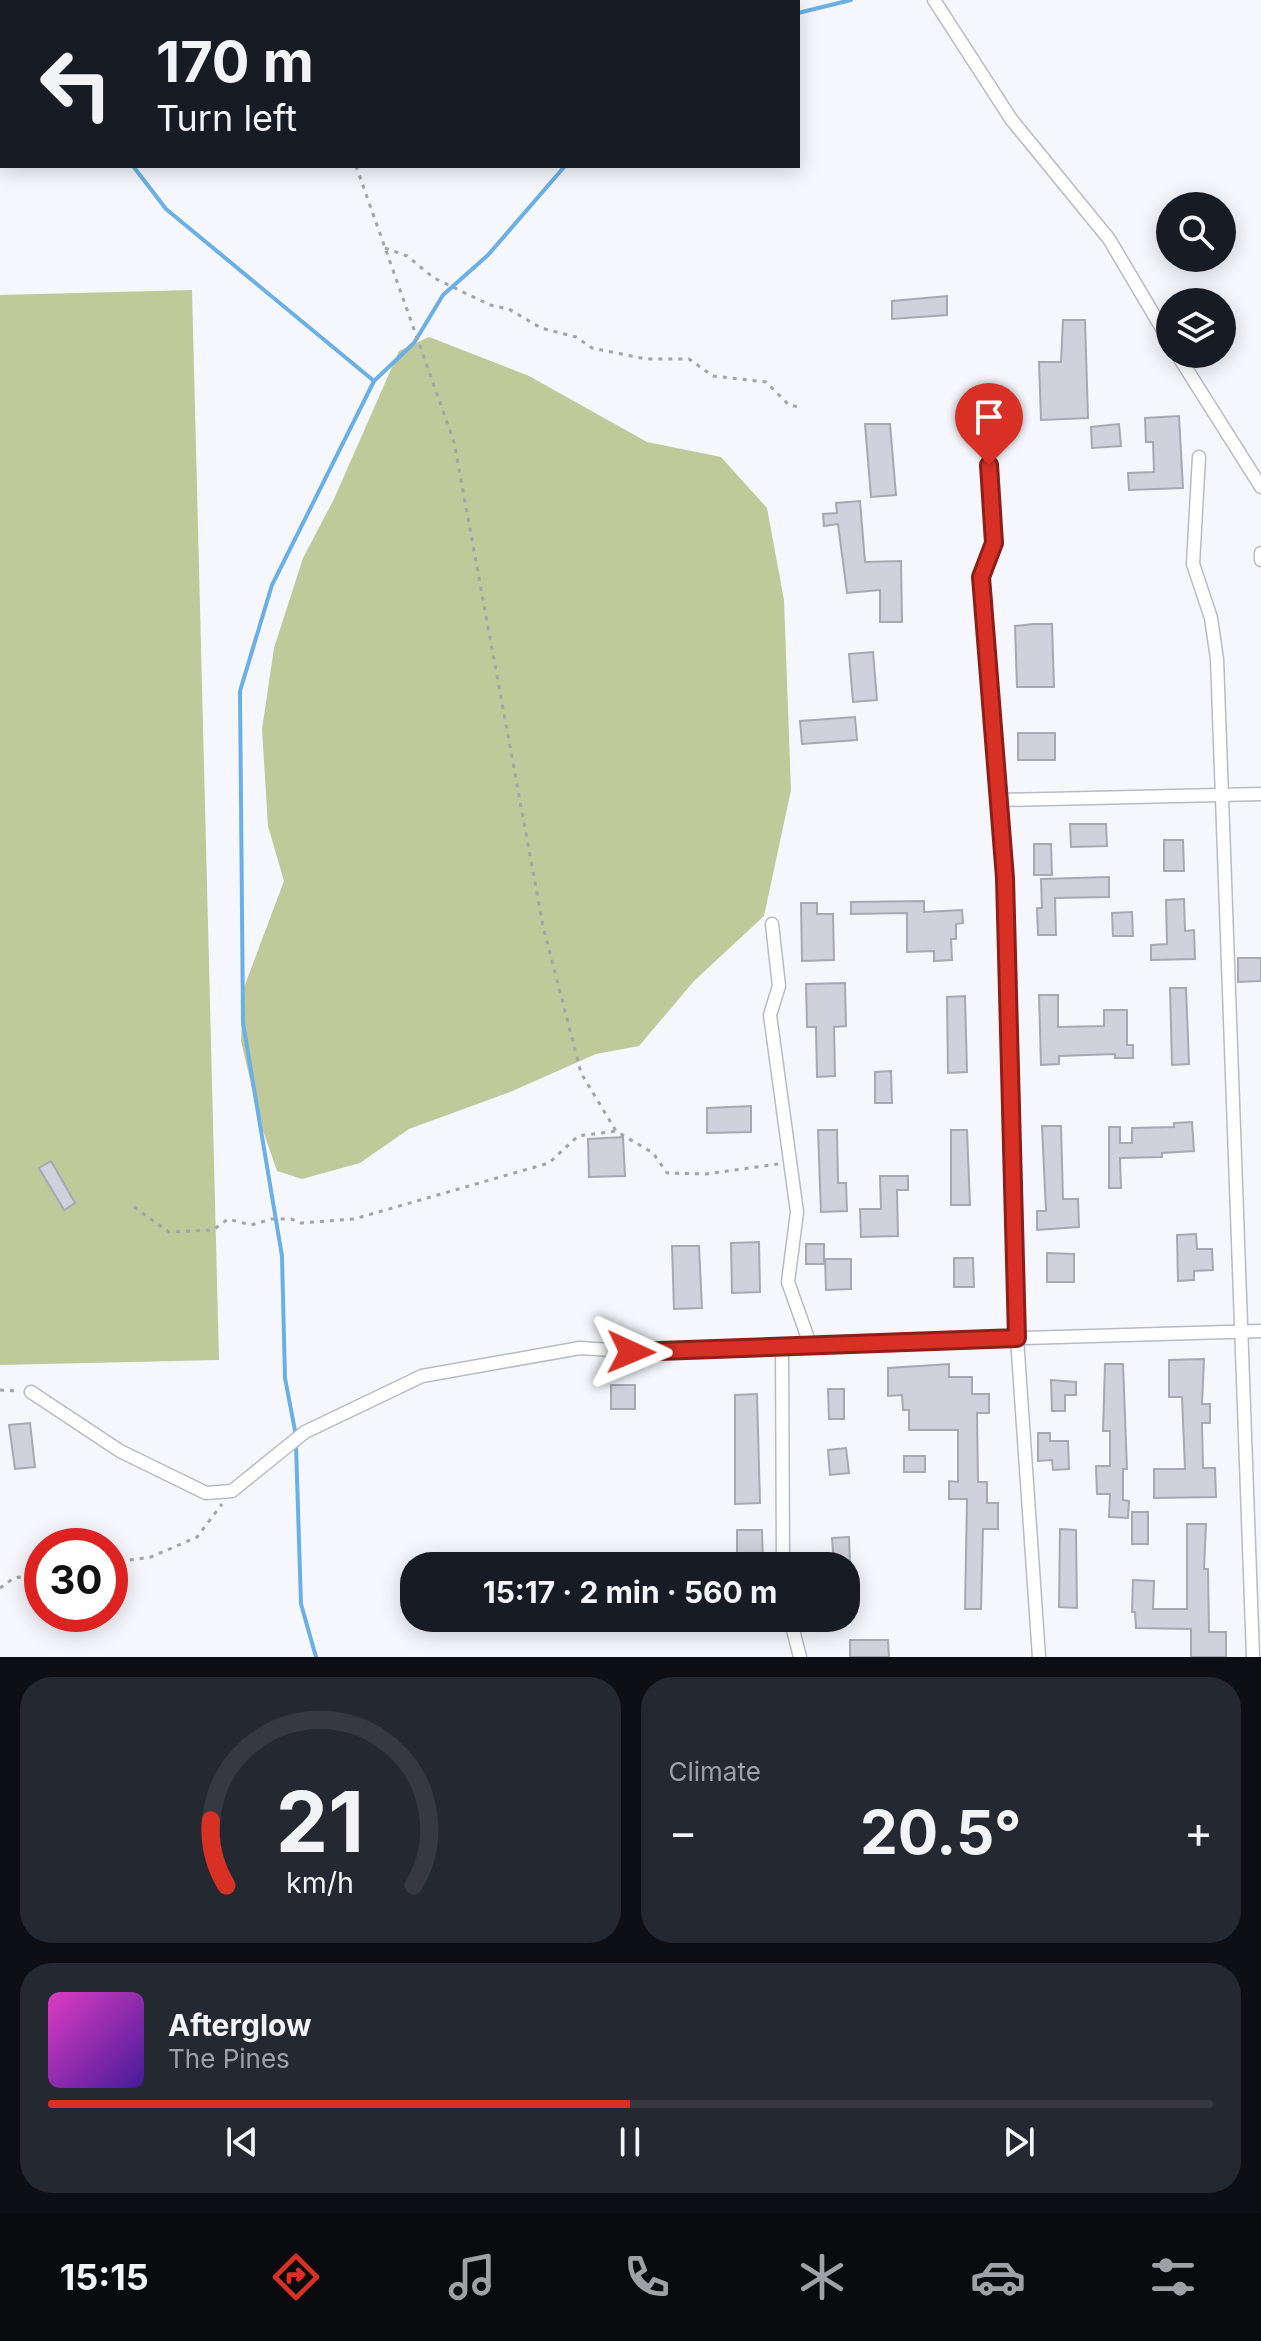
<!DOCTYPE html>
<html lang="en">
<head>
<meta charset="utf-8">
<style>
	body { margin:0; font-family:Inter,sans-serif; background:#242831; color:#f1f3f6; height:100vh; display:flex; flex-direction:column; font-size:30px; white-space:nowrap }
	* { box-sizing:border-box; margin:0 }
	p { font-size:26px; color:#9ea1a6 }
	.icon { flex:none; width:44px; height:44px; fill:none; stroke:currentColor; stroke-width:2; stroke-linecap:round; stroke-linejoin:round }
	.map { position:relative; height:1657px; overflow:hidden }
	.sheet { display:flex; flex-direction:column; gap:20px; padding:20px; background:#0d0f14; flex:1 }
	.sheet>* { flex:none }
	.guide { position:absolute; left:0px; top:0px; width:800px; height:168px; box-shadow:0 4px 20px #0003; background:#171b24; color:#f1f3f6; overflow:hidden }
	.tools { position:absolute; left:1156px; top:192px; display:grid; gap:16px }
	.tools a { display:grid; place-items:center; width:80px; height:80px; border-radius:50%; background:#171b24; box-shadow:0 4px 20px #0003; font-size:40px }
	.speed { position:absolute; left:24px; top:1528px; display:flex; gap:16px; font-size:40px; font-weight:700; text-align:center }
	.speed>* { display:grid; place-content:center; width:104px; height:104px; border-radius:50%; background:#171b24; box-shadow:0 4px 20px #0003; line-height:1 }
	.speed .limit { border:12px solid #d22; background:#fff; color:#111 }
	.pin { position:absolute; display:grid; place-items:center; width:68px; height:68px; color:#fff; margin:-82px -34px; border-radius:50% 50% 50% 0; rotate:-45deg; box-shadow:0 0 8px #0007 }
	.pin .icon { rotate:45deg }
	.me { position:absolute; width:88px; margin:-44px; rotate:91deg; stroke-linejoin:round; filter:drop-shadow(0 0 6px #0008) }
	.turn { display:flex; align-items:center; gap:28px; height:168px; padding:0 24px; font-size:36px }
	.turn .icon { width:104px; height:104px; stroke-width:2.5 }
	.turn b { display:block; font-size:56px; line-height:68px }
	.big { font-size:60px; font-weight:700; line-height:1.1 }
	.sheet .widget { flex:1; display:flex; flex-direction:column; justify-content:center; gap:12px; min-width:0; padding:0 28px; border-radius:32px; background:#242831 }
	.sheet .dial { align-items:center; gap:0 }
	.dial svg { height:208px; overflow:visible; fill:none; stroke:#363941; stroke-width:7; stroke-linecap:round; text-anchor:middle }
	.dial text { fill:#f1f3f6; stroke:none }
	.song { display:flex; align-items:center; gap:24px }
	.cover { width:96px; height:96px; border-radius:12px; background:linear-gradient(135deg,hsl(310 70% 55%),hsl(260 70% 35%)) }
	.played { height:8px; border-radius:4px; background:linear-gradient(90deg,#d93025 50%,#363941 50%) }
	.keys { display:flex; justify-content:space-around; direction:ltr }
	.heat { display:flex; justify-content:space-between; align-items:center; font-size:44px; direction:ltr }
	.sheet .tiles { flex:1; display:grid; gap:20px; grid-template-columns:1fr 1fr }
	.widget:last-child { grid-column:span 2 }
	.trip { position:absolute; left:400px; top:1552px; width:460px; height:80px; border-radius:32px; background:#171b24; box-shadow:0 4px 20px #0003; font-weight:700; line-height:80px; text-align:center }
	.tab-bar { display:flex; height:128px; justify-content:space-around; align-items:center; background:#090b0e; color:#9ea1a6 }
	.tab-bar .icon { width:56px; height:56px }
	.tab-bar .active { color:#d93025 }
	.tab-bar b { font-size:36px; color:#f1f3f6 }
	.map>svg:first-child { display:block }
	.green { fill:#bfc99a }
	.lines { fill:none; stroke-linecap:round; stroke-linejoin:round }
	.stream { stroke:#6bb0e4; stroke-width:4 }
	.building { fill:#d0d1dc; stroke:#a7a8b2; stroke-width:2 }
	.street-casing { stroke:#b8bbc5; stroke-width:15 }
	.path { stroke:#a2a4a9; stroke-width:3; stroke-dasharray:4 6; stroke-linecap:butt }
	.street { stroke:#fff; stroke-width:12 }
	.route-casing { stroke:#8d1f18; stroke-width:20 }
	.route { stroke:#d93025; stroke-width:14 }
</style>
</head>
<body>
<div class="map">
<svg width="1261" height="1657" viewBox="0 0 1261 1657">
	<rect width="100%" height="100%" fill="#f5f7fd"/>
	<g class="green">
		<polygon points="324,0 765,0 766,2 324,2"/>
		<polygon points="192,290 219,1360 0,1365 0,295"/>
		<polygon points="429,337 529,376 647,442 721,457 767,508 784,600 791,790 764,916 694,981 639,1046 596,1054 510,1092 409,1129 360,1163 302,1179 277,1171 260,1122 241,1041 243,990 284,881 268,826 262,729 274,648 303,558 334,499 399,351"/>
	</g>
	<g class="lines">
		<g class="stream">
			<polyline points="798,13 851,0"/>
			<polyline points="0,32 2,35"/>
			<polyline points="133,166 166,209 374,381"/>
			<polyline points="296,1436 285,1378 282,1256 243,1023 240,691 272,585 374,381 414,343 443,295 488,255 565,166"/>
			<polyline points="296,1445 301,1604 316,1657"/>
		</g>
	</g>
	<g class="building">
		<polygon points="947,296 947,315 892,319 892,301"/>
		<polygon points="1063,320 1085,320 1088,418 1041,420 1039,362 1061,362"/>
		<polygon points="1179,416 1183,488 1129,490 1128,473 1154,472 1153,442 1146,442 1145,418"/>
		<polygon points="865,424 890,424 896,495 871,497"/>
		<polygon points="1119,424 1121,446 1092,448 1091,427"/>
		<polygon points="860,501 865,562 901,561 902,622 880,622 880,590 847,593 838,524 824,526 823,514 837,513 836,503"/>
		<polygon points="1033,624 1052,624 1054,687 1017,687 1015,626"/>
		<polygon points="873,652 877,700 853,702 849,654"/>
		<polygon points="855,717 857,740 802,744 800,721"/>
		<rect x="1018" y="733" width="37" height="27"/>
		<polygon points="1070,824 1106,824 1107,846 1071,847"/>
		<polygon points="1164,840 1183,840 1184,871 1164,871"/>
		<polygon points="1034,844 1051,844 1052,875 1034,875"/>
		<polygon points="1109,877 1109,897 1055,898 1056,935 1038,935 1037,908 1042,908 1041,879"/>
		<polygon points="1184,899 1185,931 1194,930 1195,959 1151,960 1151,945 1167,944 1166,900"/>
		<polygon points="924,901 924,912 962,910 963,923 956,924 956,939 951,939 952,960 934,961 934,951 907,952 907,913 851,914 851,902"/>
		<polygon points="801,903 817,903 817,914 833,914 834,960 802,961"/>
		<polygon points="1132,912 1133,936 1113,936 1112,913"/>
		<polygon points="1238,958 1261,958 1261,981 1238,982"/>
		<polygon points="845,983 846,1026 834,1027 835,1076 817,1077 816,1027 807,1027 806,984"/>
		<polygon points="1170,988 1186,988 1189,1064 1172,1065"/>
		<polygon points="1039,995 1058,995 1058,1027 1104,1026 1104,1010 1127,1010 1127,1045 1133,1045 1133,1058 1115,1058 1115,1054 1059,1056 1059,1064 1041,1065"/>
		<polygon points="965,996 967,1072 948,1073 947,997"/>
		<polygon points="891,1071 892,1103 875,1103 875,1072"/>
		<polygon points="751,1106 751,1132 707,1133 707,1108"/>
		<polygon points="1192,1122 1194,1151 1162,1153 1162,1157 1120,1158 1121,1188 1109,1188 1109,1127 1120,1127 1120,1143 1132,1143 1132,1128 1174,1127 1174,1123"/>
		<polygon points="1042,1126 1061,1126 1063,1199 1078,1199 1079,1227 1037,1230 1037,1211 1046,1211"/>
		<polygon points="818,1130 837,1130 838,1183 846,1183 847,1211 821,1212"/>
		<polygon points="951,1130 967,1130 970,1205 951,1205"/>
		<polygon points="623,1137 625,1176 589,1177 588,1139"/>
		<polygon points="51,1161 75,1203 64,1210 39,1168"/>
		<polygon points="880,1176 908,1176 908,1190 897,1190 898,1236 861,1237 860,1209 881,1209"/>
		<polygon points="1196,1234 1197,1249 1212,1249 1213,1270 1194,1271 1194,1280 1178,1281 1177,1235"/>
		<polygon points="759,1242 760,1292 732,1293 731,1243"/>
		<rect x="806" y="1244" width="18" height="20"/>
		<polygon points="672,1246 699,1246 702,1308 674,1309"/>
		<polygon points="1047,1253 1074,1254 1074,1282 1047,1282"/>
		<polygon points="954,1258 973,1258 974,1287 954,1287"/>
		<polygon points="825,1259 851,1259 851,1289 826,1290"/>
		<polygon points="1204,1359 1202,1404 1210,1404 1210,1423 1202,1423 1203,1468 1215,1468 1216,1497 1154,1498 1154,1469 1185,1469 1182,1397 1169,1397 1169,1360"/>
		<polygon points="949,1364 949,1377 972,1377 972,1394 989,1394 989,1413 977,1413 978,1482 987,1482 987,1503 998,1503 998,1529 983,1529 981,1609 965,1609 967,1499 949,1499 949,1481 958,1482 958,1430 909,1430 909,1410 903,1410 902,1395 888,1396 888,1368"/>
		<polygon points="1105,1364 1123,1364 1127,1469 1123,1469 1123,1500 1129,1501 1128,1518 1109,1517 1110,1494 1097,1494 1096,1466 1110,1466 1110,1431 1103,1431"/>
		<polygon points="1051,1380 1076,1382 1076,1395 1065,1395 1065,1411 1052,1411"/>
		<rect x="611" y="1385" width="24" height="24"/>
		<polygon points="828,1389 844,1389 844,1419 829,1419"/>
		<polygon points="757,1394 760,1503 735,1504 735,1395"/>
		<polygon points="30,1423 35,1467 15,1469 9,1425"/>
		<polygon points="1038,1433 1050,1433 1050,1441 1068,1441 1069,1469 1053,1470 1052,1460 1038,1461"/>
		<polygon points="846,1448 849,1473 830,1475 828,1450"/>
		<rect x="904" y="1456" width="21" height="16"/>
		<rect x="1132" y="1512" width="16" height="32"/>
		<polygon points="1187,1524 1206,1524 1204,1569 1208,1569 1209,1632 1226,1632 1226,1657 1191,1657 1191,1629 1136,1628 1135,1612 1132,1612 1133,1580 1154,1581 1153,1609 1187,1609"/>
		<polygon points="1060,1529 1076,1530 1077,1608 1059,1607"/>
		<polygon points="737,1530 762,1530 763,1566 737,1566"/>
		<polygon points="849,1537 850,1566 834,1566 832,1538"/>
		<polygon points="850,1640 888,1640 889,1657 850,1657"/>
	</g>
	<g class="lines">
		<defs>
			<g id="street">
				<polyline points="934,0 1011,119 1109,239 1170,342"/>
				<polyline points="1177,354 1261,487"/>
				<polyline points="1199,457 1193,564 1211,618 1217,659 1253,1657"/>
				<polyline points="989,465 994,543 981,577 1005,878 1017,1338 1039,1657"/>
				<polyline points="1261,553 1261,560"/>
				<polyline points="1000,800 1261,794"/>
				<polyline points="772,924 779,986 770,1015 797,1212 788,1282 810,1344"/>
				<polyline points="782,1345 783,1566"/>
				<polyline points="31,1392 120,1451 206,1493 232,1491 305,1432 422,1376 580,1348 657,1353 782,1345 1261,1331"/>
				<polyline points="790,1618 800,1657"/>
			</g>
		</defs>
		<use href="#street" class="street-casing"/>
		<g class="path">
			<polyline points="291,0 292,2"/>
			<polyline points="356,166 454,442 543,926 581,1073 616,1131 653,1153 667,1173 706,1174 778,1164"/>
			<polyline points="385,248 407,256 434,278 490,305 509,309 541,328 576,337 592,348 646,359 689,359 713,376 766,382 789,405 799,407"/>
			<polyline points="134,1207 169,1232 213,1230 228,1219 251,1225 272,1219 291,1219 301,1223 354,1219 549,1163 578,1136 616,1131"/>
			<polyline points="0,1390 19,1391"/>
			<polyline points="110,1563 151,1557 197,1537 222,1504"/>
			<polyline points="0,1588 14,1578 42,1574"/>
		</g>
		<use href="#street" class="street"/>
	</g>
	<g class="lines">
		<defs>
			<polyline id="route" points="631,1352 1017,1338 1005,878 981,577 994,543 989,465"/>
		</defs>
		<use href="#route" class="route-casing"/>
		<use href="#route" class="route"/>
	</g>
</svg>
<div class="tools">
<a><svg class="icon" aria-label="search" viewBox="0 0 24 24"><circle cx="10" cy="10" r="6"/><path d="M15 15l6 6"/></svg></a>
<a><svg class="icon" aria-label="layers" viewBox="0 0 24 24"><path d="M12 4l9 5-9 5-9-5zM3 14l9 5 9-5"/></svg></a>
</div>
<div class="speed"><div class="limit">30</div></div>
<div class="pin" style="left:989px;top:465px;background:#d93025"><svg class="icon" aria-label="arrive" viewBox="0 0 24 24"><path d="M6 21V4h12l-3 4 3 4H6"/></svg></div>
<svg class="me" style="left:631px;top:1352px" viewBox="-20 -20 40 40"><path d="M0-17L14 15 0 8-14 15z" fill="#d93025" stroke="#fff" stroke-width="4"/></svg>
<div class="trip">15:17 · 2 min · 560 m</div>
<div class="guide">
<div class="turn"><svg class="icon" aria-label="left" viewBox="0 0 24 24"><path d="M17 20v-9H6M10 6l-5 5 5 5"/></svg><div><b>170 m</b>Turn left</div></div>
</div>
</div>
<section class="sheet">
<div class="tiles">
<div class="widget dial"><svg viewBox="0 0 100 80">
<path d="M14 69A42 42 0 1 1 86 69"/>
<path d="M14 69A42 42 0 0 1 8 44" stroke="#d93025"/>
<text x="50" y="56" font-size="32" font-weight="700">21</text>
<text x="50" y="72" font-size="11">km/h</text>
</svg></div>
<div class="widget"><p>Climate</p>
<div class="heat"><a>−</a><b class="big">20.5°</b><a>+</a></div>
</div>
<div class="widget">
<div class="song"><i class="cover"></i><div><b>Afterglow</b><p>The Pines</p></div></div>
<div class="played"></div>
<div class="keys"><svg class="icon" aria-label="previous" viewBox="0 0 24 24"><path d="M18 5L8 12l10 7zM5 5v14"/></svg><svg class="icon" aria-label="pause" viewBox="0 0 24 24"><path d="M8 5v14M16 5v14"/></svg><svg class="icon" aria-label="next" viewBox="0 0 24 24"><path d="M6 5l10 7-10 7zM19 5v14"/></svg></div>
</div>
</div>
</section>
<nav class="tab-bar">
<b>15:15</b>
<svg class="icon active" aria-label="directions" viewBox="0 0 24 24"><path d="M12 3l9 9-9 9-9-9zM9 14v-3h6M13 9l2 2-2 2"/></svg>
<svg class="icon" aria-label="music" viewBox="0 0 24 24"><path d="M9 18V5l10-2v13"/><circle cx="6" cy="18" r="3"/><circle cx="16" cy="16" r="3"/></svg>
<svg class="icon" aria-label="phone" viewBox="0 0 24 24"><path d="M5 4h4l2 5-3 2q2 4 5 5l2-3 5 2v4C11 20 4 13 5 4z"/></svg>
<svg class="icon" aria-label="climate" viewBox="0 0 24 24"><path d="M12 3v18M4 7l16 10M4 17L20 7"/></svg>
<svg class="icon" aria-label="car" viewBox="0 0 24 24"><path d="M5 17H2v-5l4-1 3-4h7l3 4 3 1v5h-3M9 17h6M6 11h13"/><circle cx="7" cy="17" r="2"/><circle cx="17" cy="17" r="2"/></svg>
<svg class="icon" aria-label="filters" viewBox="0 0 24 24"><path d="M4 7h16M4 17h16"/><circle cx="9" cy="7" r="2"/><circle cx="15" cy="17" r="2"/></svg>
</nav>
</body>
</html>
